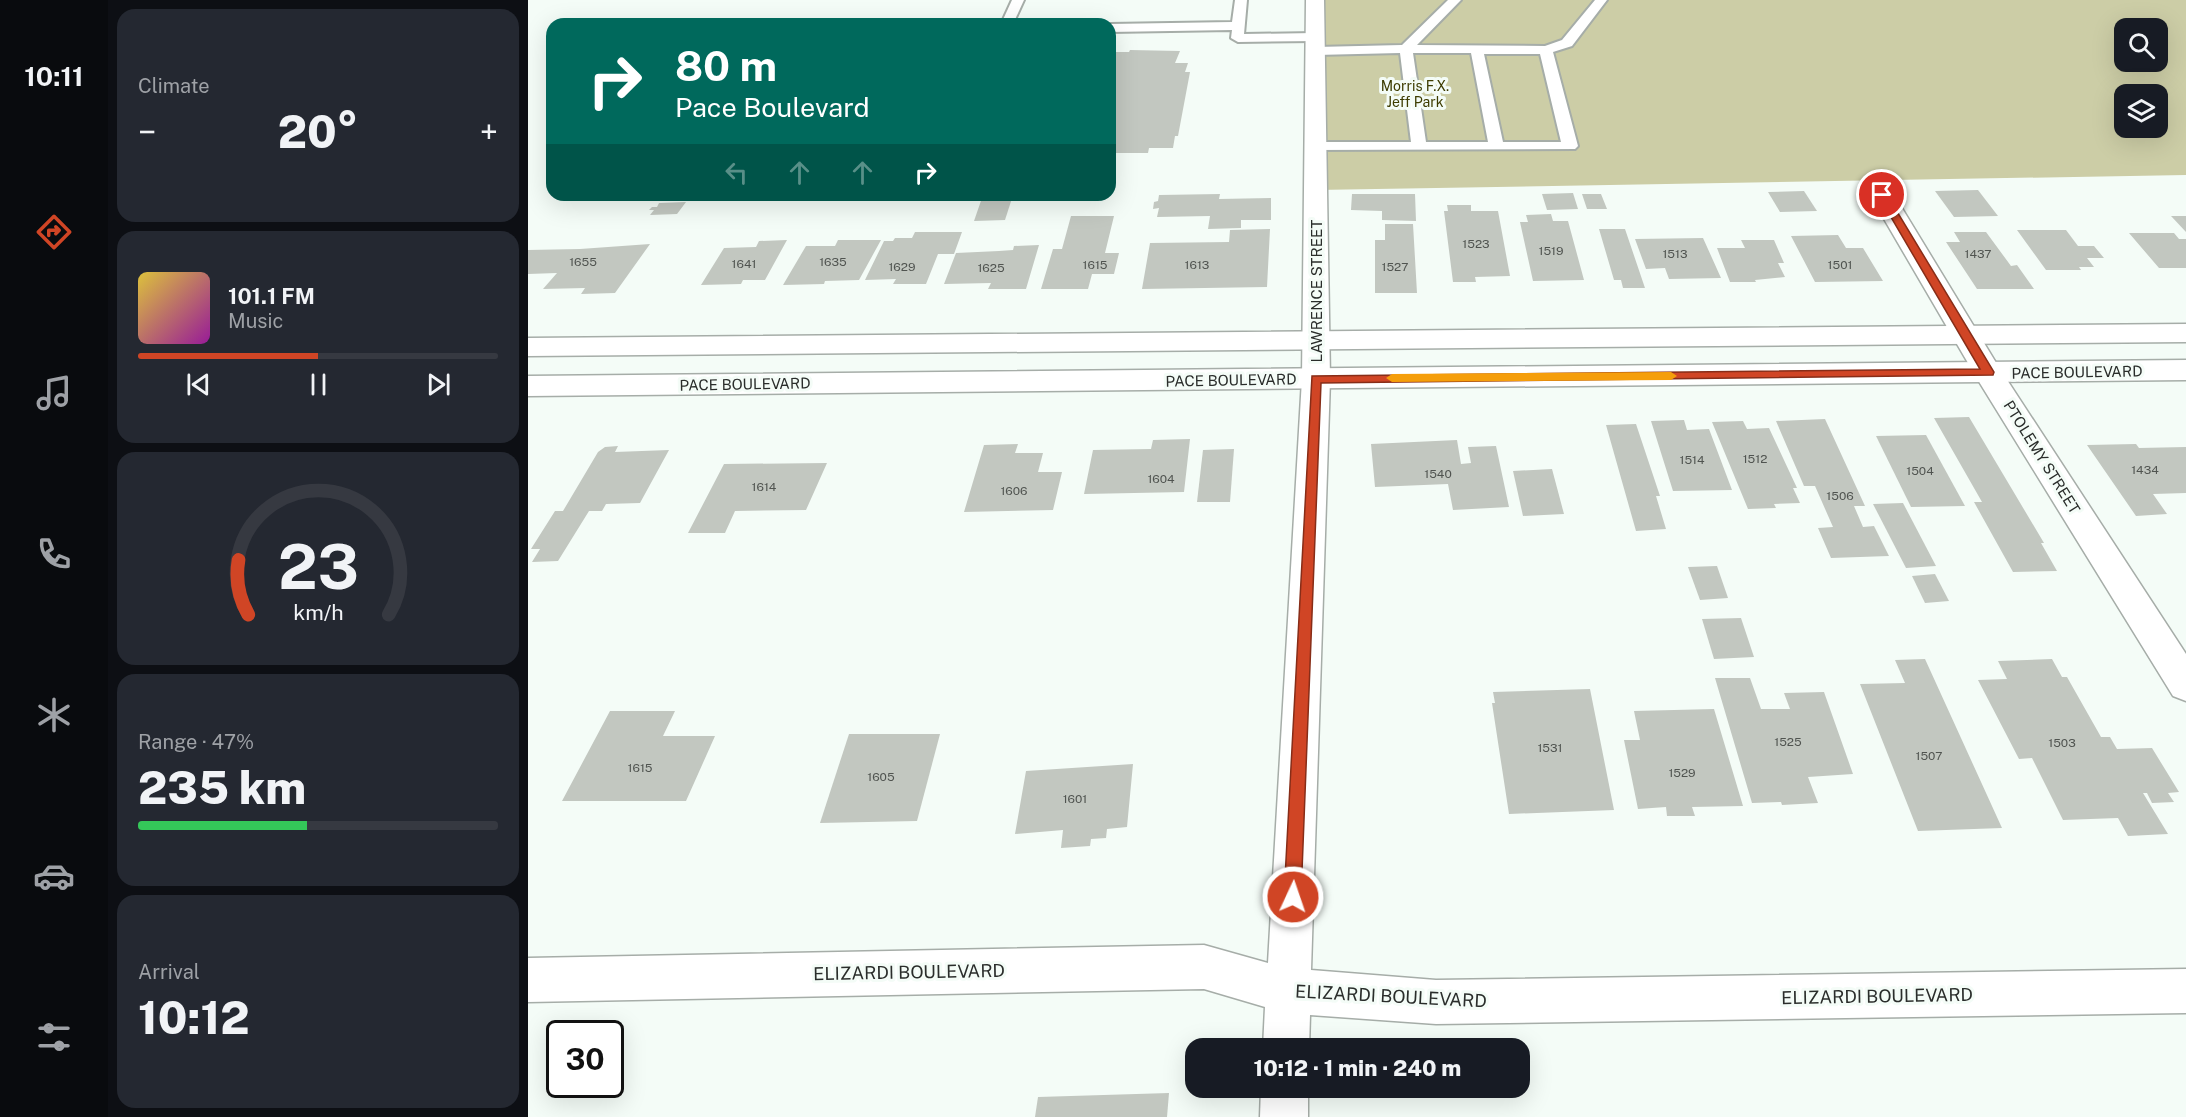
<!DOCTYPE html>
<html lang="en">
<head>
<meta charset="utf-8">
<style>
	body { margin:0; font-family:"Public Sans",sans-serif; background:#242831; color:#f1f3f6; height:100vh; display:flex; flex-direction:column; font-size:22px; white-space:nowrap }
	* { box-sizing:border-box; margin:0 }
	p { font-size:20px; color:#9ea1a6 }
	.icon { flex:none; width:33px; height:33px; fill:none; stroke:currentColor; stroke-width:2; stroke-linecap:round; stroke-linejoin:round }
	.map { position:relative; flex:1; overflow:hidden }
	.sheet { display:flex; flex-direction:column; gap:9px; padding:9px; background:#0d0f14; width:420px }
	.sheet>* { flex:none }
	.hud { position:absolute; left:18px; top:18px; width:570px; height:183px; border-radius:18px; box-shadow:0 6px 24px #0002; background:#00695c; color:#fff; overflow:hidden }
	.tools { position:absolute; left:1586px; top:18px; display:grid; gap:12px }
	.tools a { display:grid; place-items:center; width:54px; height:54px; border-radius:12px; background:#171b24; box-shadow:0 6px 24px #0002; font-size:30px }
	.speed { position:absolute; left:18px; top:1020px; display:flex; gap:12px; font-size:30px; font-weight:700; text-align:center }
	.speed>* { display:grid; place-content:center; width:78px; height:78px; border-radius:50%; background:#171b24; box-shadow:0 6px 24px #0002; line-height:1 }
	.speed .limit { border:3px solid #111; border-radius:9px; background:#fff; color:#111 }
	.pin { position:absolute; display:grid; place-items:center; width:51px; height:51px; color:#fff; margin:-26px; border:3px solid #fff; border-radius:50%; box-shadow:0 2px 6px #0007 }
	.me { position:absolute; width:66px; margin:-33px; rotate:3deg; stroke-linejoin:round; filter:drop-shadow(0 0 4px #0008) }
	.turn { display:flex; align-items:center; gap:21px; height:126px; padding:0 30px; font-size:27px }
	.turn .icon { width:78px; height:78px; stroke-width:2.5 }
	.turn b { display:block; font-size:42px; line-height:51px }
	.lanes { display:flex; align-items:center; height:57px; padding:0 30px; background:#0003; justify-content:center; gap:30px; direction:ltr }
	.lanes .off { opacity:.35 }
	.big { font-size:45px; font-weight:800; line-height:1.1 }
	.sheet .card { flex:1; display:flex; flex-direction:column; justify-content:center; gap:9px; min-width:0; padding:0 21px; border-radius:18px; background:#242831 }
	.sheet .dial { align-items:center; gap:0 }
	.dial svg { height:156px; overflow:visible; fill:none; stroke:#363941; stroke-width:7; stroke-linecap:round; text-anchor:middle }
	.dial text { fill:#f1f3f6; stroke:none }
	.song { display:flex; align-items:center; gap:18px }
	.cover { width:72px; height:72px; border-radius:9px; background:linear-gradient(135deg,hsl(50 70% 55%),hsl(300 70% 35%)) }
	.played { height:6px; border-radius:3px; background:linear-gradient(90deg,#d04525 50%,#363941 50%) }
	.keys { display:flex; justify-content:space-around; direction:ltr }
	.heat { display:flex; justify-content:space-between; align-items:center; font-size:33px; direction:ltr }
	.charge { height:9px; border-radius:4px; background:linear-gradient(90deg,#34c759 47%,#363941 0) }
	.trip { position:absolute; left:657px; top:1038px; width:345px; height:60px; border-radius:18px; background:#171b24; box-shadow:0 6px 24px #0002; font-weight:800; line-height:60px; text-align:center }
	main { display:flex; flex:1; min-height:0 }
	.dock { display:flex; flex-direction:column; width:108px; justify-content:space-around; align-items:center; background:#090b0e; color:#9ea1a6 }
	.dock .icon { width:42px; height:42px }
	.dock .current { color:#d04525 }
	.dock b { font-size:27px; color:#f1f3f6 }
	.map>svg:first-child { display:block }
	.green { fill:#cccda6; fill-rule:evenodd }
	.building { fill:#c2c7c0 }
	.lines { fill:none; stroke-linecap:round; stroke-linejoin:round }
	.lane-casing { stroke:#a6ada8; stroke-width:4 }
	.street-casing { stroke:#a6ada8; stroke-width:3 }
	.secondary-casing { stroke:#a6ada8; stroke-width:3 }
	.lane { fill:#fff; fill-rule:evenodd }
	.street { fill:#fff; fill-rule:evenodd }
	.secondary { fill:#fff; fill-rule:evenodd }
	.route { fill:#d04525; stroke:#872d18; stroke-width:1.5 }
	.slow { fill:#f59e0b }
	.labels { text-anchor:middle; dominant-baseline:central; stroke-width:6; stroke-linejoin:round; paint-order:stroke }
	.number-label { font-size:12px; fill:#505450 }
	.far-park-label { font-size:14px; fill:#3d3c00; stroke:#f4fcf7 }
	.street-label { font-size:15px; fill:#2a2d2b; stroke:#f4fcf7 }
	.near-street-label { font-size:18px; fill:#2a2d2b; stroke:#f4fcf7 }
</style>
</head>
<body>
<main>
<nav class="dock">
<b>10:11</b>
<svg class="icon current" aria-label="directions" viewBox="0 0 24 24"><path d="M12 3l9 9-9 9-9-9zM9 14v-3h6M13 9l2 2-2 2"/></svg>
<svg class="icon" aria-label="music" viewBox="0 0 24 24"><path d="M9 18V5l10-2v13"/><circle cx="6" cy="18" r="3"/><circle cx="16" cy="16" r="3"/></svg>
<svg class="icon" aria-label="phone" viewBox="0 0 24 24"><path d="M5 4h4l2 5-3 2q2 4 5 5l2-3 5 2v4C11 20 4 13 5 4z"/></svg>
<svg class="icon" aria-label="climate" viewBox="0 0 24 24"><path d="M12 3v18M4 7l16 10M4 17L20 7"/></svg>
<svg class="icon" aria-label="car" viewBox="0 0 24 24"><path d="M5 17H2v-5l4-1 3-4h7l3 4 3 1v5h-3M9 17h6M6 11h13"/><circle cx="7" cy="17" r="2"/><circle cx="17" cy="17" r="2"/></svg>
<svg class="icon" aria-label="filters" viewBox="0 0 24 24"><path d="M4 7h16M4 17h16"/><circle cx="9" cy="7" r="2"/><circle cx="15" cy="17" r="2"/></svg>
</nav>
<section class="sheet">
<div class="card"><p>Climate</p>
<div class="heat"><a>−</a><b class="big">20°</b><a>+</a></div>
</div>
<div class="card">
<div class="song"><i class="cover"></i><div><b>101.1 FM</b><p>Music</p></div></div>
<div class="played"></div>
<div class="keys"><svg class="icon" aria-label="previous" viewBox="0 0 24 24"><path d="M18 5L8 12l10 7zM5 5v14"/></svg><svg class="icon" aria-label="pause" viewBox="0 0 24 24"><path d="M8 5v14M16 5v14"/></svg><svg class="icon" aria-label="next" viewBox="0 0 24 24"><path d="M6 5l10 7-10 7zM19 5v14"/></svg></div>
</div>
<div class="card dial"><svg viewBox="0 0 100 80">
<path d="M14 69A42 42 0 1 1 86 69"/>
<path d="M14 69A42 42 0 0 1 9 41" stroke="#d04525"/>
<text x="50" y="56" font-size="32" font-weight="700">23</text>
<text x="50" y="72" font-size="11">km/h</text>
</svg></div>
<div class="card"><p>Range · 47%</p><b class="big">235 km</b><div class="charge"></div></div>
<div class="card"><p>Arrival</p><b class="big">10:12</b></div>
</section>
<div class="map">
<svg width="1658" height="1117" viewBox="0 0 1658 1117">
	<rect width="100%" height="100%" fill="#f4fcf7"/>
	<path class="green" d="M791,0H1658V175L788,190ZM1596,28H1629V62H1596ZM1596,94H1629V128H1596Z"/>
	<g class="building">
		<polygon points="602,50 652,51 647,63 660,63 657,72 662,72 650,136 647,136 645,148 621,148 620,153 582,153 582,64 585,58 582,58 582,52 601,52"/>
		<polygon points="1450,190 1470,216 1426,217 1407,191"/>
		<polygon points="1276,191 1289,211 1252,212 1240,192"/>
		<polygon points="1045,193 1050,209 1019,210 1014,194"/>
		<polygon points="692,194 691,199 743,198 743,220 713,220 713,228 680,229 682,216 629,217 631,208 625,209 626,202 630,201 631,195"/>
		<polygon points="824,194 887,194 888,221 854,220 854,211 823,210"/>
		<polygon points="1054,194 1073,194 1079,209 1059,209"/>
		<polygon points="455,195 485,195 477,220 446,221"/>
		<polygon points="158,202 149,214 122,215 126,210 121,210 124,207 129,207 131,203"/>
		<polygon points="919,205 943,205 943,211 970,211 982,276 947,277 948,282 925,282 916,211 920,211"/>
		<polygon points="1023,214 1025,221 1040,221 1056,280 1005,281 992,222 1000,222 998,215"/>
		<polygon points="543,216 586,216 577,253 591,253 586,274 564,274 560,289 513,289 525,249 534,249"/>
		<polygon points="1643,216 1658,216 1658,232"/>
		<polygon points="857,224 885,224 889,293 847,293 847,240 857,240"/>
		<polygon points="742,229 739,287 614,289 622,243 701,242 702,230"/>
		<polygon points="1071,229 1097,229 1117,288 1095,288 1093,280 1086,280"/>
		<polygon points="1489,230 1538,230 1550,246 1566,246 1576,258 1559,258 1566,267 1551,267 1553,270 1518,270"/>
		<polygon points="387,232 434,232 426,254 410,254 398,284 365,284 368,279 337,280 356,241 365,241 367,238 384,238"/>
		<polygon points="1426,232 1458,232 1483,266 1489,265 1506,289 1449,289 1418,242 1432,242"/>
		<polygon points="1601,233 1646,233 1651,239 1658,239 1658,268 1631,268"/>
		<polygon points="1310,235 1318,248 1335,248 1355,281 1287,282 1263,236"/>
		<polygon points="1175,238 1193,278 1141,279 1137,268 1118,269 1107,239"/>
		<polygon points="259,240 237,280 215,280 213,284 173,285 196,248 228,247 231,241"/>
		<polygon points="310,240 353,240 331,280 297,281 296,284 255,285 278,246 307,246"/>
		<polygon points="1213,240 1246,240 1256,263 1250,263 1257,277 1227,280 1228,282 1202,282 1189,248 1217,248"/>
		<polygon points="122,244 87,293 53,294 57,288 15,289 29,273 0,274 0,250 52,249"/>
		<polygon points="511,245 498,289 460,289 463,283 416,284 428,253 471,251 485,250 486,246"/>
		<polygon points="1441,417 1516,543 1513,543 1529,571 1485,572 1446,502 1454,502 1406,418"/>
		<polygon points="1297,419 1337,506 1326,506 1335,527 1346,526 1361,556 1303,558 1290,528 1305,527 1287,486 1276,486 1248,421"/>
		<polygon points="1156,420 1159,430 1181,429 1204,490 1145,491 1123,421"/>
		<polygon points="1215,421 1219,429 1241,428 1269,488 1265,488 1272,503 1246,504 1248,508 1220,509 1184,422"/>
		<polygon points="1108,424 1132,496 1128,496 1138,529 1108,531 1078,425"/>
		<polygon points="1398,435 1437,506 1383,507 1348,436"/>
		<polygon points="662,439 656,492 556,494 565,450 623,449 625,440"/>
		<polygon points="929,440 933,464 943,463 940,447 968,446 981,507 925,510 920,484 847,487 843,444"/>
		<polygon points="490,444 487,453 515,453 510,472 534,472 525,510 436,512 456,445"/>
		<polygon points="1608,444 1611,448 1658,447 1658,493 1625,494 1639,514 1608,516 1559,445"/>
		<polygon points="90,446 87,452 141,450 112,503 78,504 74,511 61,511 30,561 4,562 12,549 3,549 27,511 35,511 70,452 77,447"/>
		<polygon points="706,449 702,502 669,502 675,450"/>
		<polygon points="299,463 278,510 207,511 197,533 160,533 196,464"/>
		<polygon points="1024,469 1036,514 995,516 985,471"/>
		<polygon points="1375,503 1408,566 1378,568 1345,504"/>
		<polygon points="1189,566 1200,598 1172,600 1160,567"/>
		<polygon points="1407,574 1421,601 1397,603 1384,576"/>
		<polygon points="1213,618 1226,657 1186,659 1174,619"/>
		<polygon points="1397,659 1474,828 1390,831 1332,684 1377,683 1367,660"/>
		<polygon points="1524,659 1534,677 1539,677 1573,737 1582,737 1589,749 1624,748 1651,792 1640,793 1646,802 1624,803 1619,793 1615,793 1640,834 1600,836 1590,818 1535,820 1504,758 1491,759 1450,680 1479,679 1470,661"/>
		<polygon points="1187,678 1222,678 1233,709 1262,709 1256,693 1296,692 1325,774 1280,777 1290,803 1254,805 1253,802 1224,803"/>
		<polygon points="1062,689 1086,810 981,814 964,703 967,703 965,692"/>
		<polygon points="1186,709 1215,806 1164,807 1167,816 1139,816 1138,807 1110,809 1096,740 1112,740 1106,711"/>
		<polygon points="82,711 147,711 135,736 187,736 158,801 34,801"/>
		<polygon points="321,734 412,734 389,821 292,823"/>
		<polygon points="605,764 599,827 579,829 578,838 563,839 562,846 533,848 535,830 487,834 498,771"/>
		<polygon points="641,1093 639,1117 507,1117 510,1097"/>
	</g>
	<g class="lines">
		<defs>
			<g id="lane">
				<polygon points="484,0 496,0 485,24 473,24"/>
				<polygon points="707,0 719,0 716,34 787,33 794,37 787,41 710,42 703,38 704,30 582,32 582,24 704,22"/>
				<path d="M920,0H933L889,45L1017,46L1034,40L1067,0H1079L1044,46L1025,52L1050,146L1047,149L783,150L780,147L788,142H883L872,53L788,55L781,51L788,47L874,45ZM885,53H943L960,142H898ZM956,54H1012L1033,142H975Z"/>
			</g>
			<g id="street">
				<polygon points="778,0 796,0 802,379 783,970 908,980 1658,969 1658,1013 908,1024 782,1015 781,1048 735,1048 737,1007 676,989 0,1002 0,958 676,945 740,963 774,379"/>
				<polygon points="1354,188 1362,190 1366,195 1470,366 1658,654 1658,701 1645,696 1450,380 1342,195 1346,190"/>
				<polygon points="733,1088 780,1088 780,1117 732,1117"/>
			</g>
			<g id="secondary">
				<polygon points="1658,324 1658,342 0,356 0,338"/>
				<polygon points="1658,360 1658,380 0,396 0,376"/>
			</g>
		</defs>
		<use href="#lane" class="lane-casing"/>
		<use href="#street" class="street-casing"/>
		<use href="#secondary" class="secondary-casing"/>
		<use href="#lane" class="lane"/>
		<use href="#street" class="street"/>
		<use href="#secondary" class="secondary"/>
	</g>
	<polygon class="route" points="1351,193 1359,195 1466,372 1465,375 793,383 773,897 771,904 765,906 759,904 756,897 784,376 1452,369 1350,195"/>
	<polygon class="slow" points="1143,372 1149,376 1143,380 864,382 858,378 864,374"/>
	<g class="labels">
		<g class="number-label">
			<text x="948" y="244">1523</text>
			<text x="1023" y="251">1519</text>
			<text x="1147" y="254">1513</text>
			<text x="1450" y="254">1437</text>
			<text x="55" y="262">1655</text>
			<text x="305" y="262">1635</text>
			<text x="216" y="264">1641</text>
			<text x="567" y="265">1615</text>
			<text x="669" y="265">1613</text>
			<text x="1312" y="265">1501</text>
			<text x="374" y="267">1629</text>
			<text x="867" y="267">1527</text>
			<text x="463" y="268">1625</text>
			<text x="1227" y="459">1512</text>
			<text x="1164" y="460">1514</text>
			<text x="1617" y="470">1434</text>
			<text x="1392" y="471">1504</text>
			<text x="910" y="474">1540</text>
			<text x="633" y="479">1604</text>
			<text x="236" y="487">1614</text>
			<text x="486" y="491">1606</text>
			<text x="1312" y="496">1506</text>
			<text x="1260" y="742">1525</text>
			<text x="1534" y="743">1503</text>
			<text x="1022" y="748">1531</text>
			<text x="1401" y="756">1507</text>
			<text x="112" y="768">1615</text>
			<text x="1154" y="773">1529</text>
			<text x="353" y="777">1605</text>
			<text x="547" y="799">1601</text>
		</g>
		<g class="far-park-label">
			<text x="887" y="86">Morris F.X.<tspan x="887" dy="16">Jeff Park</tspan></text>
		</g>
		<g class="street-label">
			<text transform="translate(788 291) rotate(-90)">LAWRENCE STREET</text>
			<text transform="translate(1549 372) rotate(-1)">PACE BOULEVARD</text>
			<text transform="translate(703 380) rotate(-1)">PACE BOULEVARD</text>
			<text transform="translate(217 384) rotate(-1)">PACE BOULEVARD</text>
			<text transform="translate(1514 457) rotate(58)">PTOLEMY STREET</text>
		</g>
		<g class="near-street-label">
			<text transform="translate(381 972) rotate(-1)">ELIZARDI BOULEVARD</text>
			<text transform="translate(863 996) rotate(3)">ELIZARDI BOULEVARD</text>
			<text transform="translate(1349 996) rotate(-1)">ELIZARDI BOULEVARD</text>
		</g>
	</g>
</svg>
<div class="tools">
<a><svg class="icon" aria-label="search" viewBox="0 0 24 24"><circle cx="10" cy="10" r="6"/><path d="M15 15l6 6"/></svg></a>
<a><svg class="icon" aria-label="layers" viewBox="0 0 24 24"><path d="M12 4l9 5-9 5-9-5zM3 14l9 5 9-5"/></svg></a>
</div>
<div class="speed"><div class="limit">30</div></div>
<div class="pin" style="left:1354px;top:195px;background:#d93025"><svg class="icon" aria-label="arrive" viewBox="0 0 24 24"><path d="M6 21V4h12l-3 4 3 4H6"/></svg></div>
<svg class="me" style="left:765px;top:897px" viewBox="-20 -20 40 40"><circle r="17" fill="#d04525" stroke="#fff" stroke-width="3"/><path d="M0-11L8 9 0 5-8 9z" fill="#fff"/></svg>
<div class="trip">10:12 · 1 min · 240 m</div>
<div class="hud">
<div class="turn"><svg class="icon" aria-label="right" viewBox="0 0 24 24"><path d="M7 20v-9h11M14 6l5 5-5 5"/></svg><div><b>80 m</b>Pace Boulevard</div></div>
<div class="lanes"><svg class="icon off" aria-label="left" viewBox="0 0 24 24"><path d="M17 20v-9H6M10 6l-5 5 5 5"/></svg><svg class="icon off" aria-label="ahead" viewBox="0 0 24 24"><path d="M12 20V5M6 11l6-6 6 6"/></svg><svg class="icon off" aria-label="ahead" viewBox="0 0 24 24"><path d="M12 20V5M6 11l6-6 6 6"/></svg><svg class="icon" aria-label="right" viewBox="0 0 24 24"><path d="M7 20v-9h11M14 6l5 5-5 5"/></svg></div>
</div>
</div>
</main>
</body>
</html>
